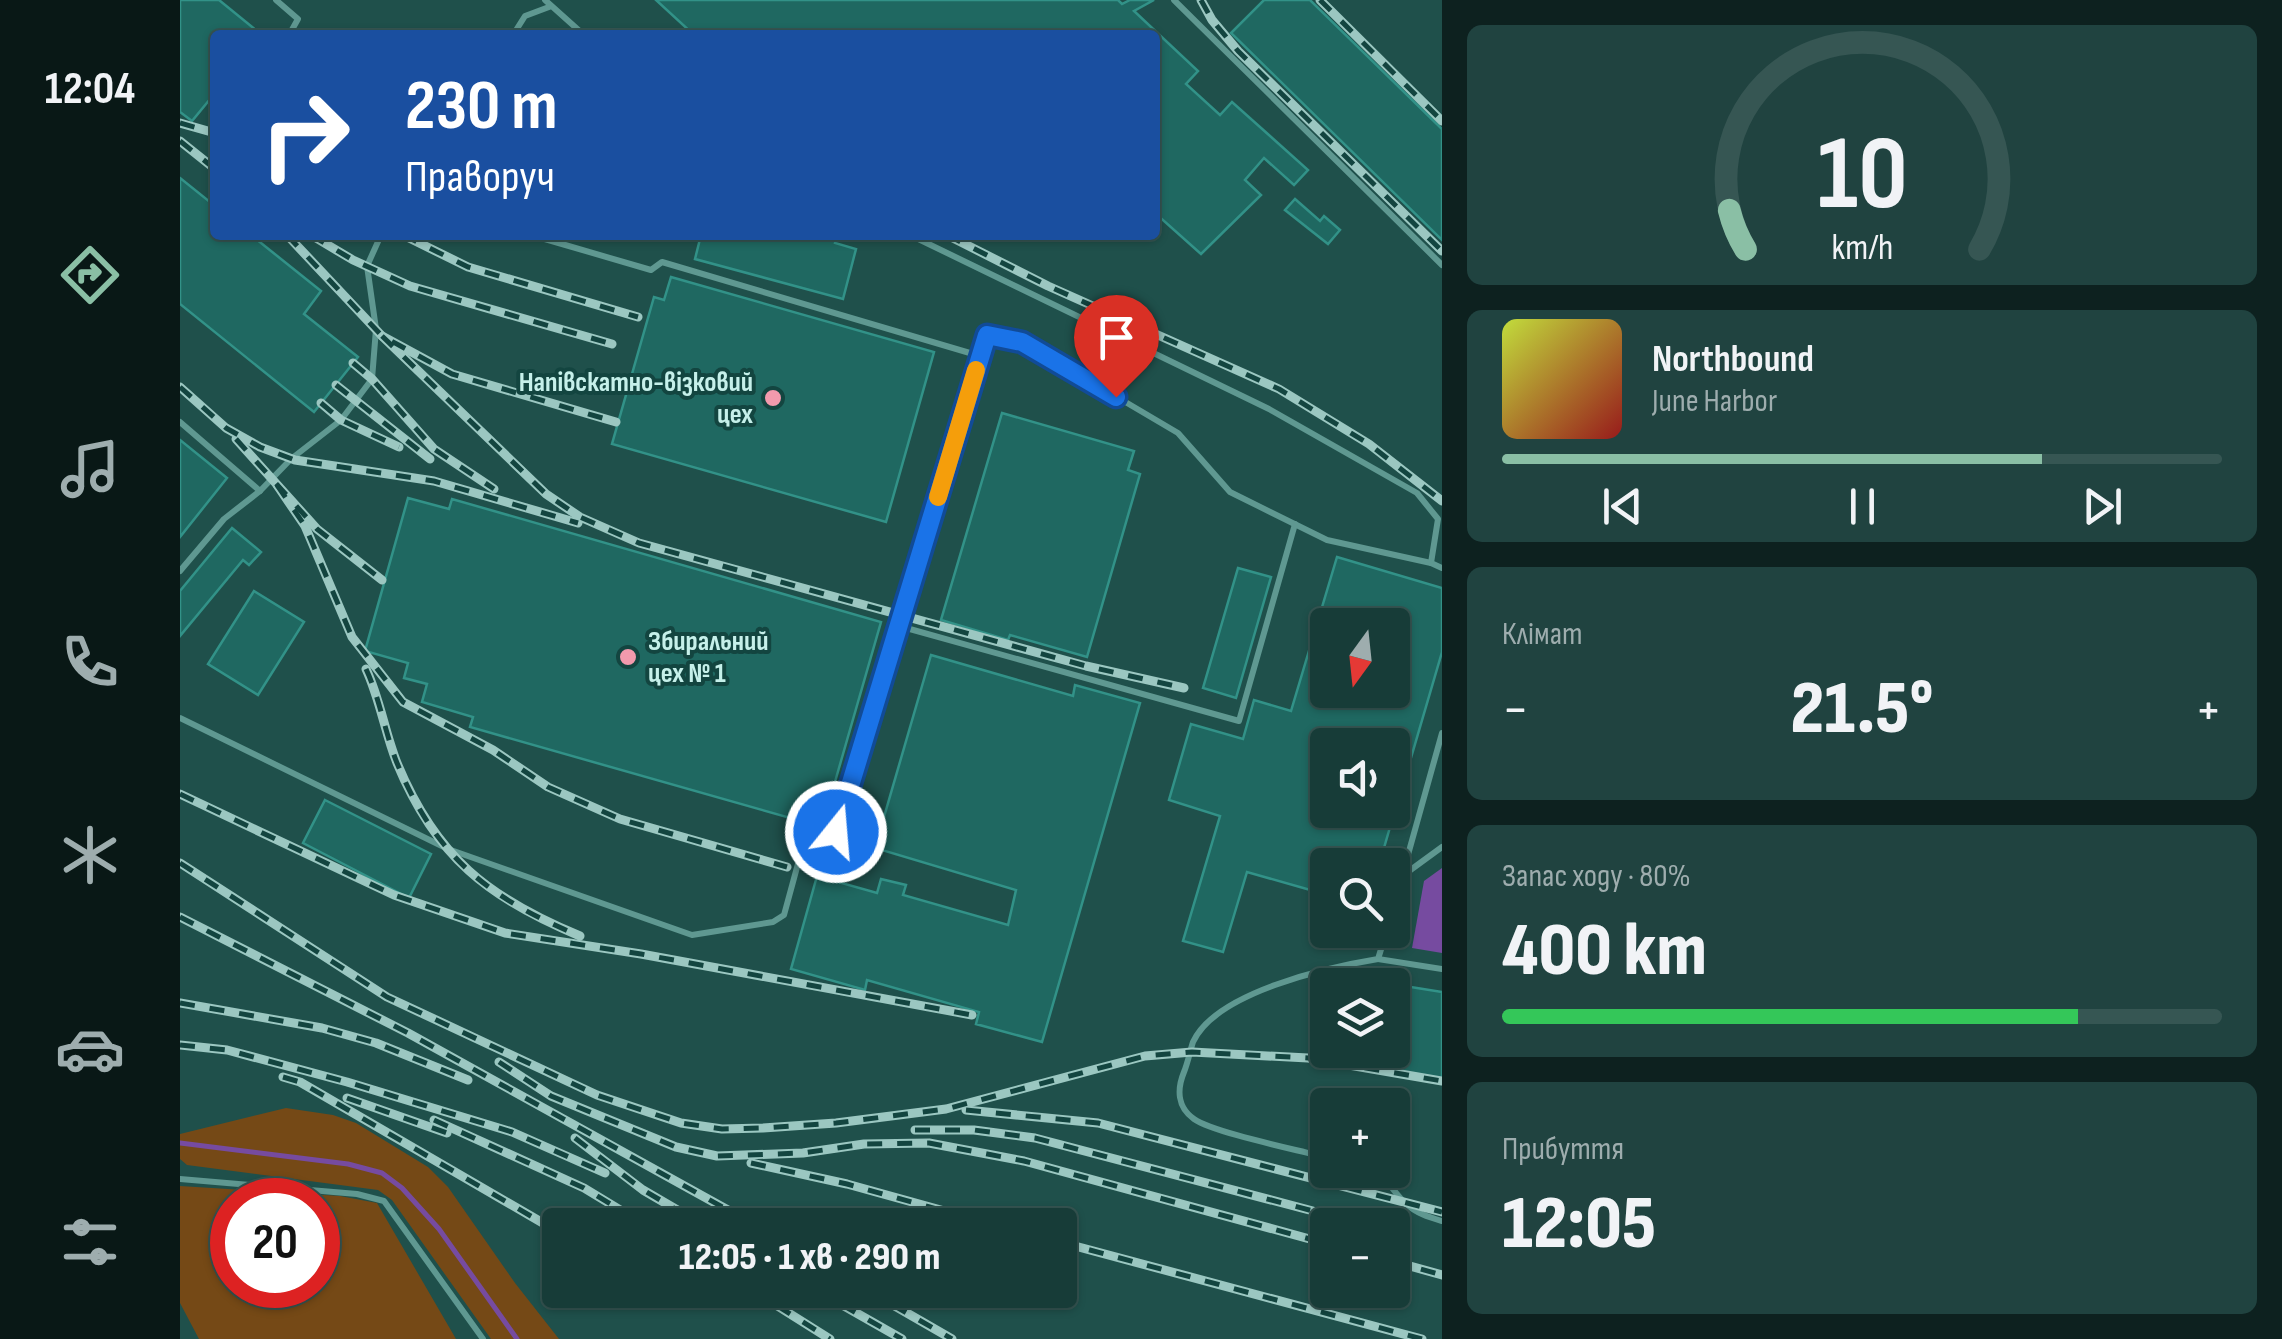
<!DOCTYPE html>
<html lang="uk">
<head>
<meta charset="utf-8">
<style>
	body { margin:0; font-family:"Sofia Sans Condensed",sans-serif; background:#204340; color:#f1f3f6; height:100vh; display:flex; flex-direction:column; font-size:38px; white-space:nowrap }
	* { box-sizing:border-box; margin:0 }
	p { font-size:32px; color:#9eadae }
	.icon { flex:none; width:55px; height:55px; fill:none; stroke:currentColor; stroke-width:2; stroke-linecap:round; stroke-linejoin:round }
	.map { position:relative; flex:1; overflow:hidden }
	.details { display:flex; flex-direction:column; gap:25px; padding:25px; background:#0d211f; width:840px }
	.details>* { flex:none }
	.banner { position:absolute; left:30px; top:30px; width:950px; height:210px; border-radius:10px; box-shadow:0 2px 8px #0004,0 0 0 2px #365653; background:#1a4fa0; color:#fff; overflow:hidden }
	.needle { width:65px; rotate:195deg }
	.tools { position:absolute; left:1130px; top:608px; display:grid; gap:20px }
	.tools a { display:grid; place-items:center; width:100px; height:100px; border-radius:10px; background:#173c38; box-shadow:0 2px 8px #0004,0 0 0 2px #365653; font-size:50px }
	.speed { position:absolute; left:30px; top:1178px; display:flex; gap:20px; font-size:50px; font-weight:700; text-align:center }
	.speed>* { display:grid; place-content:center; width:130px; height:130px; border-radius:50%; background:#173c38; box-shadow:0 2px 8px #0004,0 0 0 2px #365653; line-height:1 }
	.speed .limit { border:15px solid #d22; background:#fff; color:#111 }
	.pin { position:absolute; display:grid; place-items:center; width:85px; height:85px; color:#fff; margin:-102px -42px; border-radius:50% 50% 50% 0; rotate:-45deg; box-shadow:0 0 10px #0007 }
	.pin .icon { rotate:45deg }
	.me { position:absolute; width:110px; margin:-55px; rotate:17deg; stroke-linejoin:round; filter:drop-shadow(0 0 8px #0008) }
	.turn { display:flex; align-items:center; gap:35px; height:210px; padding:0 30px; font-size:45px }
	.turn .icon { width:130px; height:130px; stroke-width:2.5 }
	.turn b { display:block; font-size:70px; line-height:85px }
	.big { font-size:75px; font-weight:800; line-height:1.1 }
	.details .card { flex:1; display:flex; flex-direction:column; justify-content:center; gap:15px; min-width:0; padding:0 35px; border-radius:15px; background:#204340 }
	.details .dial { align-items:center; gap:0 }
	.dial svg { height:260px; overflow:visible; fill:none; stroke:#365653; stroke-width:7; stroke-linecap:round; text-anchor:middle }
	.dial text { fill:#f1f3f6; stroke:none }
	.song { display:flex; align-items:center; gap:30px }
	.cover { width:120px; height:120px; border-radius:15px; background:linear-gradient(135deg,hsl(70 70% 55%),hsl(0 70% 35%)) }
	.played { height:10px; border-radius:5px; background:linear-gradient(90deg,#8abfa5 75%,#365653 75%) }
	.keys { display:flex; justify-content:space-around; direction:ltr }
	.heat { display:flex; justify-content:space-between; align-items:center; font-size:55px; direction:ltr }
	.charge { height:15px; border-radius:8px; background:linear-gradient(90deg,#34c759 80%,#365653 0) }
	.trip { position:absolute; left:362px; top:1208px; width:535px; height:100px; border-radius:10px; background:#173c38; box-shadow:0 2px 8px #0004,0 0 0 2px #365653; font-weight:800; line-height:100px; text-align:center }
	main { display:flex; flex:1; min-height:0 }
	.dock { display:flex; flex-direction:column; width:180px; justify-content:space-around; align-items:center; background:#091816; color:#9eadae }
	.dock .icon { width:70px; height:70px }
	.dock .selected { color:#8abfa5 }
	.dock b { font-size:45px; color:#f1f3f6 }
	.map>svg:first-child { display:block }
	.green { fill:#754916; fill-rule:evenodd }
	.water { fill:#764ba0 }
	.lines { fill:none; stroke-linecap:round; stroke-linejoin:round }
	.stream { stroke:#764ba0; stroke-width:5 }
	.building { fill:#1f6861; stroke:#329288; stroke-width:2.5; fill-rule:evenodd }
	.lane { stroke:#5f9891; stroke-width:6 }
	.rail-casing { stroke:#9bc7c1; stroke-width:9 }
	.rail { stroke:#134540; stroke-width:5; stroke-dasharray:15; stroke-linecap:butt }
	.route-casing { stroke:#114b97; stroke-width:25 }
	.route { stroke:#1a73e8; stroke-width:18 }
	.slow { stroke:#f59e0b; stroke-width:18 }
	.poi-dot { fill:#f29aad; stroke:#134540; stroke-width:4 }
	.labels { text-anchor:middle; dominant-baseline:central; stroke-width:8; stroke-linejoin:round; paint-order:stroke }
	.poi-label { font-size:28px; font-weight:bold; fill:#c6f0ea; stroke:#134540; text-anchor:end }
</style>
</head>
<body>
<main>
<nav class="dock">
<b>12:04</b>
<svg class="icon selected" aria-label="directions" viewBox="0 0 24 24"><path d="M12 3l9 9-9 9-9-9zM9 14v-3h6M13 9l2 2-2 2"/></svg>
<svg class="icon" aria-label="music" viewBox="0 0 24 24"><path d="M9 18V5l10-2v13"/><circle cx="6" cy="18" r="3"/><circle cx="16" cy="16" r="3"/></svg>
<svg class="icon" aria-label="phone" viewBox="0 0 24 24"><path d="M5 4h4l2 5-3 2q2 4 5 5l2-3 5 2v4C11 20 4 13 5 4z"/></svg>
<svg class="icon" aria-label="climate" viewBox="0 0 24 24"><path d="M12 3v18M4 7l16 10M4 17L20 7"/></svg>
<svg class="icon" aria-label="car" viewBox="0 0 24 24"><path d="M5 17H2v-5l4-1 3-4h7l3 4 3 1v5h-3M9 17h6M6 11h13"/><circle cx="7" cy="17" r="2"/><circle cx="17" cy="17" r="2"/></svg>
<svg class="icon" aria-label="filters" viewBox="0 0 24 24"><path d="M4 7h16M4 17h16"/><circle cx="9" cy="7" r="2"/><circle cx="15" cy="17" r="2"/></svg>
</nav>
<div class="map">
<svg width="1262" height="1339" viewBox="0 0 1262 1339">
	<rect width="100%" height="100%" fill="#1f504b"/>
	<g class="green">
		<polygon points="106,1108 153,1115 176,1123 248,1167 268,1187 335,1283 379,1339 311,1339 212,1200 198,1190 7,1165 0,1159 0,1134"/>
		<path d="M0,1186L160,1196L197,1203L276,1339H19L0,1303ZM52,1200H138V1285H52Z"/>
	</g>
	<polygon class="water" points="1262,868 1262,953 1232,948 1244,881"/>
	<g class="lines">
		<polyline class="stream" points="0,1143 168,1164 202,1173 222,1188 259,1229 337,1339"/>
	</g>
	<g class="building">
		<polygon points="0,0 39,0 82,35 35,35 35,93 12,121 0,112"/>
		<polygon points="476,0 938,0 942,4 950,0 974,0 954,11 1018,71 1006,84 1040,115 1052,102 1128,170 1114,185 1084,158 1065,180 1081,195 1021,254 975,213 975,35 514,35"/>
		<polygon points="1084,0 1130,0 1262,129 1262,240 1051,33"/>
		<polygon points="0,178 35,206 35,235 71,235 141,291 124,314 178,357 134,412 0,304"/>
		<polygon points="1115,199 1140,221 1144,216 1160,230 1148,244 1105,210"/>
		<polygon points="521,235 657,235 655,243 676,249 663,299 515,259"/>
		<polygon points="491,277 754,352 706,522 432,444 474,297 484,300"/>
		<polygon points="822,413 954,451 948,470 960,474 907,657 830,635 828,640 761,620"/>
		<polygon points="0,440 47,478 0,537"/>
		<polygon points="228,498 269,509 272,499 701,622 642,827 290,727 293,717 242,702 247,684 224,678 228,663 185,651"/>
		<polygon points="52,528 81,552 69,565 63,560 0,636 0,591"/>
		<path d="M1157,557L1262,588V652L1216,809L1212,808V745H1148V810H1215L1199,865H1148V895L1067,872L1043,952L1003,941L1040,816L989,800L1011,724L1063,739L1074,700L1111,711ZM1148,625H1212V690H1148Z"/>
		<polygon points="1058,568 1091,577 1056,698 1023,688"/>
		<polygon points="74,591 124,622 78,695 28,664"/>
		<polygon points="751,655 893,696 895,685 960,703 862,1042 796,1024 799,1012 687,980 685,990 611,969 637,876 697,893 701,879 726,885 723,895 828,925 836,890 695,848"/>
		<polygon points="145,800 251,854 229,898 123,843"/>
		<polygon points="1212,984 1262,992 1262,1080 1169,1065 1171,1050 1212,1050"/>
	</g>
	<g class="lines">
		<g class="lane">
			<polyline points="96,0 118,19 109,35"/>
			<polyline points="365,0 404,35"/>
			<polyline points="994,0 1262,265"/>
			<polyline points="333,35 345,16 369,7"/>
			<polyline points="351,235 471,270 482,262 800,356"/>
			<polyline points="730,235 1089,409 1237,493 1258,519 1251,563 1262,568"/>
			<polyline points="0,422 80,491"/>
			<polyline points="0,571 44,519 80,491 111,459 161,420 192,379 196,329 187,266 201,235"/>
			<polyline points="719,626 1059,721 1115,524"/>
			<polyline points="0,718 268,849 512,935 593,922 604,915 625,838 656,832 807,335 842,341 998,433 1050,492 1147,540 1251,563"/>
			<polyline points="1225,874 1262,847"/>
			<polyline points="1212,912 1262,733"/>
			<polyline points="1198,959 1262,969"/>
			<path d="M1148,1158C1119,1150 1034,1133 1014,1119C997,1107 997,1089 1004,1072C1008,1062 1010,1051 1013,1042C1036,992 1149,967 1198,959L1207,930"/>
			<path d="M1190,1170C1207,1176 1213,1192 1225,1203C1236,1213 1248,1217 1262,1221"/>
			<polyline points="0,1179 177,1194 204,1201 303,1339"/>
		</g>
		<defs>
			<g id="rail">
				<polyline points="1021,0 1032,20 1058,51 1262,251"/>
				<polyline points="1140,0 1262,121"/>
				<polyline points="0,123 35,133"/>
				<polyline points="0,141 35,169"/>
				<polyline points="107,235 202,336 272,374 436,422"/>
				<polyline points="131,235 173,260 230,286 432,344"/>
				<polyline points="223,235 288,267 458,317"/>
				<polyline points="767,235 868,286 1099,389 1189,444 1262,501"/>
				<polyline points="202,336 366,494 400,517 459,543 906,666 1004,688"/>
				<polyline points="173,363 192,379 254,449 314,489"/>
				<polyline points="156,385 250,459"/>
				<polyline points="0,387 46,428 80,447 115,460 254,481 398,523"/>
				<polyline points="141,403 161,420 219,447"/>
				<polyline points="56,439 137,529 202,580"/>
				<polyline points="97,485 125,526 172,637 223,702 313,750 368,787 440,819 607,867"/>
				<path d="M186,669C200,699 205,733 217,763C256,857 308,898 400,936"/>
				<polyline points="0,794 214,895 325,933 461,954 792,1015"/>
				<polyline points="0,863 207,997 417,1095 501,1123 542,1129 583,1128 656,1123 766,1109 965,1056 1012,1052 1128,1058 1262,1081"/>
				<polyline points="0,917 228,1033 575,1225"/>
				<polyline points="0,1003 142,1028 196,1043 288,1080"/>
				<polyline points="0,1045 47,1050 167,1082 332,1132 425,1173"/>
				<polyline points="319,1062 371,1096 496,1147 537,1156 623,1153 684,1144 749,1143 844,1161 1148,1244"/>
				<polyline points="103,1077 120,1082 380,1233"/>
				<polyline points="167,1098 267,1133"/>
				<polyline points="786,1110 918,1123 1262,1212"/>
				<polyline points="254,1120 404,1188 465,1225"/>
				<polyline points="735,1130 794,1130 855,1138 1133,1211"/>
				<polyline points="395,1138 463,1190 523,1225"/>
				<polyline points="571,1163 667,1184 815,1225"/>
				<polyline points="880,1242 1242,1339"/>
				<polyline points="1212,1261 1262,1275"/>
				<polyline points="478,1290 494,1299"/>
				<polyline points="572,1290 650,1339"/>
				<polyline points="636,1290 722,1339"/>
				<polyline points="687,1290 772,1339"/>
			</g>
		</defs>
		<use href="#rail" class="rail-casing"/>
		<use href="#rail" class="rail"/>
	</g>
	<g class="lines">
		<defs>
			<polyline id="route" points="656,832 807,335 842,342 936,397"/>
		</defs>
		<use href="#route" class="route-casing"/>
		<use href="#route" class="route"/>
		<polyline class="slow" points="758,497 796,370"/>
	</g>
	<g class="poi-dot">
		<circle cx="593" cy="398" r="10"/>
		<circle cx="448" cy="657" r="10"/>
	</g>
	<g class="labels">
		<g class="poi-label">
			<text x="573" y="382">Напівскатно-візковий<tspan x="573" dy="32">цех</tspan></text>
			<text x="468" y="641" text-anchor="start">Збиральний<tspan x="468" dy="32">цех № 1</tspan></text>
		</g>
	</g>
</svg>
<div class="tools">
<a><svg class="needle" viewBox="-14 -14 28 28"><path d="M0-13l5 13h-10z" fill="#e53935"/><path d="M0 13l5-13h-10z" fill="#9eadae"/></svg></a>
<a><svg class="icon" aria-label="sound" viewBox="0 0 24 24"><path d="M4 9h4l5-4v14l-5-4H4zM17 9q2 3 0 6"/></svg></a>
<a><svg class="icon" aria-label="search" viewBox="0 0 24 24"><circle cx="10" cy="10" r="6"/><path d="M15 15l6 6"/></svg></a>
<a><svg class="icon" aria-label="layers" viewBox="0 0 24 24"><path d="M12 4l9 5-9 5-9-5zM3 14l9 5 9-5"/></svg></a>
<a>+</a>
<a>−</a>
</div>
<div class="speed"><div class="limit">20</div></div>
<div class="pin" style="left:936px;top:397px;background:#d93025"><svg class="icon" aria-label="arrive" viewBox="0 0 24 24"><path d="M6 21V4h12l-3 4 3 4H6"/></svg></div>
<svg class="me" style="left:656px;top:832px" viewBox="-20 -20 40 40"><circle r="17" fill="#1a73e8" stroke="#fff" stroke-width="3"/><path d="M0-11L8 9 0 5-8 9z" fill="#fff"/></svg>
<div class="trip">12:05 · 1 хв · 290 m</div>
<div class="banner">
<div class="turn"><svg class="icon" aria-label="right" viewBox="0 0 24 24"><path d="M7 20v-9h11M14 6l5 5-5 5"/></svg><div><b>230 m</b>Праворуч</div></div>
</div>
</div>
<section class="details">
<div class="card dial"><svg viewBox="0 0 100 80">
<path d="M14 69A42 42 0 1 1 86 69"/>
<path d="M14 69A42 42 0 0 1 9 57" stroke="#8abfa5"/>
<text x="50" y="56" font-size="32" font-weight="700">10</text>
<text x="50" y="72" font-size="11">km/h</text>
</svg></div>
<div class="card">
<div class="song"><i class="cover"></i><div><b>Northbound</b><p>June Harbor</p></div></div>
<div class="played"></div>
<div class="keys"><svg class="icon" aria-label="previous" viewBox="0 0 24 24"><path d="M18 5L8 12l10 7zM5 5v14"/></svg><svg class="icon" aria-label="pause" viewBox="0 0 24 24"><path d="M8 5v14M16 5v14"/></svg><svg class="icon" aria-label="next" viewBox="0 0 24 24"><path d="M6 5l10 7-10 7zM19 5v14"/></svg></div>
</div>
<div class="card"><p>Клімат</p>
<div class="heat"><a>−</a><b class="big">21.5°</b><a>+</a></div>
</div>
<div class="card"><p>Запас ходу · 80%</p><b class="big">400 km</b><div class="charge"></div></div>
<div class="card"><p>Прибуття</p><b class="big">12:05</b></div>
</section>
</main>
</body>
</html>
